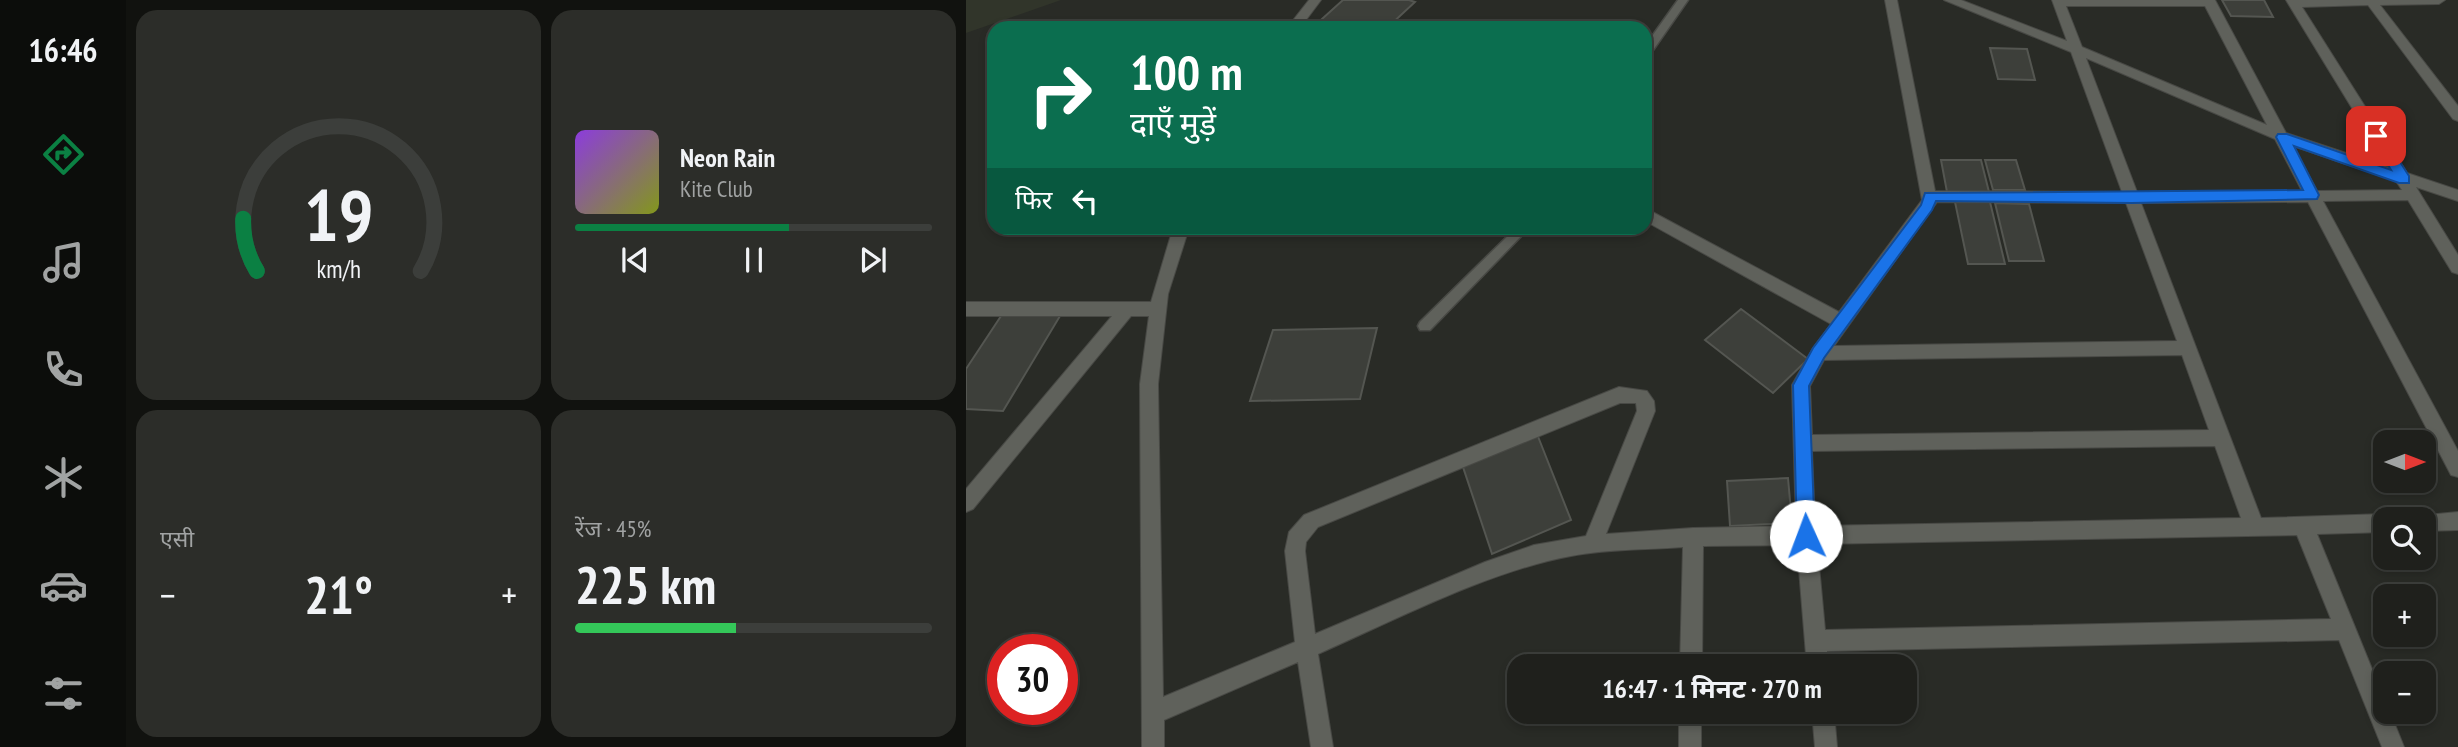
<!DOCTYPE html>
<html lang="hi">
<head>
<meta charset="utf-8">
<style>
	body { margin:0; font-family:"PT Sans Narrow","Noto Sans Devanagari",sans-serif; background:#2c2d29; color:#f1f3f6; height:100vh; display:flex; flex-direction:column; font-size:26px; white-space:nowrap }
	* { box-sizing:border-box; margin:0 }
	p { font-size:23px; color:#a1a3a3 }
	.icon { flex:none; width:38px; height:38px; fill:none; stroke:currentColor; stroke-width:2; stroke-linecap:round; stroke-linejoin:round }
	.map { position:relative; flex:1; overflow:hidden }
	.side { display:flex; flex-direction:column; gap:10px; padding:10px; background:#11120f; width:840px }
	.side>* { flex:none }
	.top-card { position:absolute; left:21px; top:21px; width:665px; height:214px; border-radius:21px; box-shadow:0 4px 10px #0003,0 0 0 2px #3c3e3b; background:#0b6e4f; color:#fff; overflow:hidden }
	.needle { width:46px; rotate:90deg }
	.fabs { position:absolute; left:1407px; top:430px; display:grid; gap:14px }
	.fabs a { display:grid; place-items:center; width:63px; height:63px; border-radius:14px; background:#1f201c; box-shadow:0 4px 10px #0003,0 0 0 2px #3c3e3b; font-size:35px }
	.speed { position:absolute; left:21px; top:634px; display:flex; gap:14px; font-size:35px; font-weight:700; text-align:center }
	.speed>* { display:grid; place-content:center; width:91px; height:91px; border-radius:50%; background:#1f201c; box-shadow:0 4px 10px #0003,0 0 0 2px #3c3e3b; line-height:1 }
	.speed .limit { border:10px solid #d22; background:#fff; color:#111 }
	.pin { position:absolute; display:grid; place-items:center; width:60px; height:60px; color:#fff; margin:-30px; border-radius:14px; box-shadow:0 4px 10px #0006 }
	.me { position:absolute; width:77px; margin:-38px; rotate:358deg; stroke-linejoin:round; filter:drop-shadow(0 0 5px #0008) }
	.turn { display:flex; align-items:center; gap:24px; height:147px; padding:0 28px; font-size:32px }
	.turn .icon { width:91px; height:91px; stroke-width:2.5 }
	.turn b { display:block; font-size:49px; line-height:60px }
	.then { display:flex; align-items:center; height:66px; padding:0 28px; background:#0003; gap:14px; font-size:26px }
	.big { font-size:52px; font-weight:700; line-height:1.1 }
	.side .tile { flex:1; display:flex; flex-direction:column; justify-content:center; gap:10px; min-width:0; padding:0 24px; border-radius:21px; background:#2c2d29 }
	.side .dial { align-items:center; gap:0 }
	.dial svg { height:182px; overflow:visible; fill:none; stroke:#3c3e3b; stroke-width:7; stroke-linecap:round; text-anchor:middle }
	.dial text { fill:#f1f3f6; stroke:none }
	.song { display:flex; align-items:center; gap:21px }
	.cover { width:84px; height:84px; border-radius:10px; background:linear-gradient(135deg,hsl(270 70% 55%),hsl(70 70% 35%)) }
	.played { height:7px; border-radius:4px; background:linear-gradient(90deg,#0b8043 60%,#3c3e3b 60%) }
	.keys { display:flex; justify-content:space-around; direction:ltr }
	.heat { display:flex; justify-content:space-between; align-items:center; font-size:38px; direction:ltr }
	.charge { height:10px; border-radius:5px; background:linear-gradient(90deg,#34c759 45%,#3c3e3b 0) }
	.side .tiles { flex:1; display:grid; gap:10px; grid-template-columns:repeat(2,1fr) }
	.trip { position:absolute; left:541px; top:654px; width:410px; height:70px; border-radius:21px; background:#1f201c; box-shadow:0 4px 10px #0003,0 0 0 2px #3c3e3b; font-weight:700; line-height:70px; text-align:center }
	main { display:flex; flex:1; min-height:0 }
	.menu { display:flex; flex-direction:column; width:126px; justify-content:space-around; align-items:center; background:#0c0d0b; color:#a1a3a3 }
	.menu .icon { width:49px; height:49px }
	.menu .selected { color:#0b8043 }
	.menu b { font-size:32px; color:#f1f3f6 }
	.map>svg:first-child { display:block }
	.built { fill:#31352a }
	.building { fill:#3d3f3a; stroke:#545651; stroke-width:2 }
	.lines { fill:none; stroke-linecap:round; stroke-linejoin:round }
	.service-casing { stroke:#484945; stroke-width:3 }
	.minor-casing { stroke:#484945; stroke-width:2 }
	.service { fill:#5f615b; fill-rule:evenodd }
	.minor { fill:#5f615b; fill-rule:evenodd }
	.route { fill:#1a73e8; stroke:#114b97; stroke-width:2 }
</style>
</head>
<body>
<main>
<nav class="menu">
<b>16:46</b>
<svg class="icon selected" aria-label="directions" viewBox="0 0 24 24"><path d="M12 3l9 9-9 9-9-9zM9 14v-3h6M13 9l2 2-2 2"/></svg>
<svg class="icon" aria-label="music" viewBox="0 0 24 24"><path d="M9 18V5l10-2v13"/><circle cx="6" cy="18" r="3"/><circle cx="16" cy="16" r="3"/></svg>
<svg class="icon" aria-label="phone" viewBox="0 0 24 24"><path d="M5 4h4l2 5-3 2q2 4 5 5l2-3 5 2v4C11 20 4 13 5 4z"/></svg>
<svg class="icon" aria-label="climate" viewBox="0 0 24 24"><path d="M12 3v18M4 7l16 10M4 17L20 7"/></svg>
<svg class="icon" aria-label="car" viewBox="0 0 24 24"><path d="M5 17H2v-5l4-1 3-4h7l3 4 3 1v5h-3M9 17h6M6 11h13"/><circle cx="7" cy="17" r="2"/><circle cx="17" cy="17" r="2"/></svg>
<svg class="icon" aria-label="filters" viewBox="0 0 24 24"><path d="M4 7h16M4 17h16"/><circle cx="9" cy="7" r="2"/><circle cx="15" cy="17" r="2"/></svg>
</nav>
<section class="side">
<div class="tiles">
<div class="tile dial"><svg viewBox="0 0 100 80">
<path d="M14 69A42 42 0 1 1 86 69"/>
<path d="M14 69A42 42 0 0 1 8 46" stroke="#0b8043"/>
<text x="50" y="56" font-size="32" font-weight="700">19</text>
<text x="50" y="72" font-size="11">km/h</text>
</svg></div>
<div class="tile">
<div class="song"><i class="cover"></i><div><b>Neon Rain</b><p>Kite Club</p></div></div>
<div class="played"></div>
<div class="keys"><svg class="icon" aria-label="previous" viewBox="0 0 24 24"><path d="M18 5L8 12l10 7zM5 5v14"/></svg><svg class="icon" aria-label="pause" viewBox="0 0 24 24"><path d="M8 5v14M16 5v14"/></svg><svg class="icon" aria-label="next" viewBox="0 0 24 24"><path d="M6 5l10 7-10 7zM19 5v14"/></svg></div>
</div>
<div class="tile"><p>एसी</p>
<div class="heat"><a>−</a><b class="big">21°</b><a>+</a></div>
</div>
<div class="tile"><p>रेंज · 45%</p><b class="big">225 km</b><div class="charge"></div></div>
</div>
</section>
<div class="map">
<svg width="1492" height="747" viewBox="0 0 1492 747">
	<rect width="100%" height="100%" fill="#292b26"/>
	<polygon class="built" points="0,0 95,0 0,33"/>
	<g class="building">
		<polygon points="377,0 443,0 449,2 421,28 346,28"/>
		<polygon points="1256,0 1298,0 1307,17 1265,16"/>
		<polygon points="1024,48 1061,49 1069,80 1032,79"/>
		<polygon points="975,160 1015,160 1023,192 981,192"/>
		<polygon points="1019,160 1050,160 1059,190 1027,190"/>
		<polygon points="989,202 1024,202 1039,264 1002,264"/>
		<polygon points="1029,203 1063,204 1078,261 1043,261"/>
		<polygon points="775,309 842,359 807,393 739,340"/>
		<polygon points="37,313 94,316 37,411 0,409 0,369"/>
		<polygon points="411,328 394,399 284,401 307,330"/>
		<polygon points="571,434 605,520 526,554 496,464"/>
		<polygon points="822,478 826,523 764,526 761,481"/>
	</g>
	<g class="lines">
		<defs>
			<g id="service">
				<polygon points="712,0 722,0 683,56 679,57 679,46"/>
				<polygon points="550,228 563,228 464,330 454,330 452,326 454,322"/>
			</g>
			<g id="minor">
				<polygon points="343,0 355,0 334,28 321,28"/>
				<path d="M919,0H931L969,191L1156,192L1105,52L978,0H995L1101,41L1086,0H1249L1320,133L1422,167L1320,0H1479L1473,4L1414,5L1492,106V121L1487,119L1402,5L1336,7L1441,173L1492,190V201L1450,187L1492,255V274L1486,272L1442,200L1357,201L1492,451V477L1485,475L1342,202L1175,203L1295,518L1419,514L1426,517L1427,520H1419V532L1351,534L1419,701V712H1424L1438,747H1416L1373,640L861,651L863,667H841L831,545L737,546L736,667H714L717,547C680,550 641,549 605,556C523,571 429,620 352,654L367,747H345L332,662L198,720V747H176L174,384L183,316H165L7,509L0,512V489L146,316H0V302H185L207,228H223L202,294L192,384L197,697L329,642L319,551L323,532L338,515L653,387L681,391L688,401L689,411L640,534L727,528L830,526L826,385L847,348L865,324L679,221V208L873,312L956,200ZM1100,6H1239L1301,125L1116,47ZM1120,58L1309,139L1336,191L1171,192ZM1327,146L1430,181L1436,190L1351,191ZM971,202L1160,203L1211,341L868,346ZM1216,355L1243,430L846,435L844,386L858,360ZM654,403H670L671,411L620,536L568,545L519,562L349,634L339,551L340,542L352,527ZM1249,446L1275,518L849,526L846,451ZM1331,535L1365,619L859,630L851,544Z"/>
				<polygon points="1492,512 1492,530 1458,531 1458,520 1449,520 1451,516"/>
				<rect x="713" y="712" width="22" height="35"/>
				<polygon points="846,712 868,712 871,747 849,747"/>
			</g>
		</defs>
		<use href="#service" class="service-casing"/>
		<use href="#minor" class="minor-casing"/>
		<use href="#service" class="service"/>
		<use href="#minor" class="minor"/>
	</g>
	<polygon class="route" points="1410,131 1415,132 1443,176 1443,183 1433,183 1328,146 1353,195 1351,199 1166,203 970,201 966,210 858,358 843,386 849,536 846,542 840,545 834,542 831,536 827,385 847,348 955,205 959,193 1337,190 1310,137 1312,134 1321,134 1425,170 1404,136"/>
</svg>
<div class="fabs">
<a><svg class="needle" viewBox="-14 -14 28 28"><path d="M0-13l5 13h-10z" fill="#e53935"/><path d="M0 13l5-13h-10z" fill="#a1a3a3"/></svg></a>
<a><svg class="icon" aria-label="search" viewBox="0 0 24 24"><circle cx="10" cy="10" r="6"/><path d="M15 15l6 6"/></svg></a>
<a>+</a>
<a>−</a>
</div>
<div class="speed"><div class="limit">30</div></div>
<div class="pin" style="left:1410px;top:136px;background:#d93025"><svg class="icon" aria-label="arrive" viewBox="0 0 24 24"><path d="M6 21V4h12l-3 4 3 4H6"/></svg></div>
<svg class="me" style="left:840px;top:536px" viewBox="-20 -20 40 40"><circle r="19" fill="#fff"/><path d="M0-13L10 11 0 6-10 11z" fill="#1a73e8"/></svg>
<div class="trip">16:47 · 1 मिनट · 270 m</div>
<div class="top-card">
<div class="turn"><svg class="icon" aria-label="right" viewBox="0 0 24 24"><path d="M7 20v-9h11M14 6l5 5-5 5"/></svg><div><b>100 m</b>दाएँ मुड़ें</div></div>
<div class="then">फिर<svg class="icon" aria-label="left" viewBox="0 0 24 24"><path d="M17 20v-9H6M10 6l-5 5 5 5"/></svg></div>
</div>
</div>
</main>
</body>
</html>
